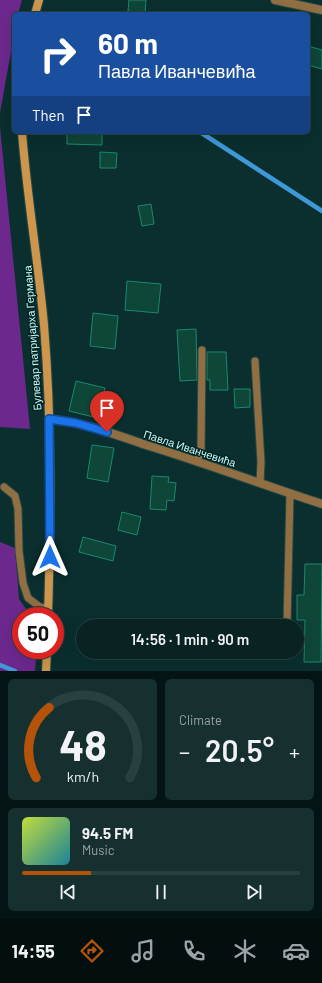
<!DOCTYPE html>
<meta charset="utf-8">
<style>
body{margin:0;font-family:Barlow,sans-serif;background:#162f2f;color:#f1f3f6;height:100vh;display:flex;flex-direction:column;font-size:15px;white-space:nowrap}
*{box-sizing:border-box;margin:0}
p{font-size:13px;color:#98a4a5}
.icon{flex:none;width:22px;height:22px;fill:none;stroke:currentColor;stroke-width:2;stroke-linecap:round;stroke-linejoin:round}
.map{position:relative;height:671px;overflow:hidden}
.drawer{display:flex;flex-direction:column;gap:8px;padding:8px;background:#041313;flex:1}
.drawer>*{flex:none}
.banner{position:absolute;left:12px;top:12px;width:298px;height:122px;border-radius:6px;box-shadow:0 4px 16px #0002,0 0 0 1px #294040;background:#1a4fa0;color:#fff;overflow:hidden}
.speed{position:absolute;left:12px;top:607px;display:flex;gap:8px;font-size:20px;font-weight:700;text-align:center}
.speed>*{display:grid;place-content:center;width:52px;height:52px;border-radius:50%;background:#082322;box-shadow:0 4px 16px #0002,0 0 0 1px #294040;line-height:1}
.speed .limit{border:6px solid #d22;background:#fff;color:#111}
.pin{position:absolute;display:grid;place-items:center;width:34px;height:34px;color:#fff;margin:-41px -17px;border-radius:50% 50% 50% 0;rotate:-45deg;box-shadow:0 0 4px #0007}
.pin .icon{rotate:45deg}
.me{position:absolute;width:44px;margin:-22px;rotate:0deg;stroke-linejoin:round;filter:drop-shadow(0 0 3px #0008)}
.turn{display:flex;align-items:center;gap:14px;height:84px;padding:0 20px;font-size:18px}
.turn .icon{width:52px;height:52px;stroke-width:2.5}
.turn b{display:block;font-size:28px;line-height:34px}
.then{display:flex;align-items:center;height:38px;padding:0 20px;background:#0003;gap:8px;font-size:15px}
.big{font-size:30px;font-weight:600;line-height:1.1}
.drawer .widget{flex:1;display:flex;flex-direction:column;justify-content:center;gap:6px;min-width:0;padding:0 14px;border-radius:6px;background:#162f2f}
.drawer .dial{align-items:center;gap:0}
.dial svg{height:104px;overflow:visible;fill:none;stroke:#294040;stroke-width:7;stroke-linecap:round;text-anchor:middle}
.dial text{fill:#f1f3f6;stroke:none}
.song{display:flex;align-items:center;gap:12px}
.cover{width:48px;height:48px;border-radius:6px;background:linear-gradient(135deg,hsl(70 70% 55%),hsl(190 70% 35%))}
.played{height:4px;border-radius:2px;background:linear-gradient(90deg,#b45309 25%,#294040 25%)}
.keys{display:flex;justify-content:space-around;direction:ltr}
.heat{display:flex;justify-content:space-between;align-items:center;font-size:22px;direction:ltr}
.drawer .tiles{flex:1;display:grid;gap:8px;grid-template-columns:1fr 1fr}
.widget:last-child{grid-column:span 2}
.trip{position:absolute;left:76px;top:619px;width:228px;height:40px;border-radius:20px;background:#082322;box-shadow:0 4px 16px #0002,0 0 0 1px #294040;font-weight:600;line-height:40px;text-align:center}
.menu{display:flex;height:64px;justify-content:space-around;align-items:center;background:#030e0e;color:#98a4a5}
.menu .icon{width:28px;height:28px}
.menu .current{color:#b45309}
.menu b{font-size:18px;color:#f1f3f6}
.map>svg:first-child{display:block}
</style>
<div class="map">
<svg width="322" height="671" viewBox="0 0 322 671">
<rect width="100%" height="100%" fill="#0a2f2e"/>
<!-- forest -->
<path fill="#6d288e" d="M 0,0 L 22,0 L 18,14 L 14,14 L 14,35 L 0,113 Z
M 0,127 L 30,429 L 0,427 Z
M 0,542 L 15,548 L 19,599 L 31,616 L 21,616 L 21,650 L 37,650 L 35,671 L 0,671 Z"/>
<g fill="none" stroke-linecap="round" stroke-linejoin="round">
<!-- stream -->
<path stroke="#3e99d9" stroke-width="4.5" d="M 200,132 L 322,211
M 0,665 L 15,671"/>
</g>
<!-- building -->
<path fill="#0e4638" stroke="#1a886f" d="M 129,0 L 146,0 L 145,13 L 128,11 Z
M 308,46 L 322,50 L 322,69 L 308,65 Z
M 67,132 L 102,132 L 102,145 L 67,144 Z
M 100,152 L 117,153 L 116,168 L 100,168 Z
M 151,204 L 154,224 L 142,226 L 138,206 Z
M 127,281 L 161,284 L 158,313 L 125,310 Z
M 93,313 L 118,316 L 115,349 L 90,346 Z
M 196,329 L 197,380 L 180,381 L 177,330 Z
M 207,352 L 226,352 L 228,390 L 210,390 L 210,380 L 207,380 Z
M 76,381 L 105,388 L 98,418 L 69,411 Z
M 234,389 L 250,389 L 250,407 L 235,408 Z
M 92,445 L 114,448 L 108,482 L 87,478 Z
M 152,476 L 169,477 L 168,482 L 176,483 L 174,501 L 167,500 L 166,510 L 150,509 Z
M 122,512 L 141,517 L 137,535 L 118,530 Z
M 83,537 L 116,546 L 113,561 L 79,552 Z
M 305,564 L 322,564 L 321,662 L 304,662 L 305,620 L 297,620 L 297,595 L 304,595 Z"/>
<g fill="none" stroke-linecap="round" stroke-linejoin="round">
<defs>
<path id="lane" d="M 255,361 L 261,462 L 260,482
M 197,461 L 201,450 L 202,350
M 4,487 L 15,496 L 18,509 L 19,551 L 23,583 L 28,598 L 40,607 L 48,608
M 287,626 L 290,494"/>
<path id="street" d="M 275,0 L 322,10
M 49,419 C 82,422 114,434 146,445 C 205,463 263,485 322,504"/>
<path id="secondary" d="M 35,14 L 39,0
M 22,132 C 27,197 38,260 44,325 C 52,422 51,519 48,616
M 46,671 L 47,650"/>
</defs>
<!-- lane casing -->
<use href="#lane" stroke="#244b4a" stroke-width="9"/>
<!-- street casing -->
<use href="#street" stroke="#244b4a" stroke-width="10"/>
<!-- secondary casing -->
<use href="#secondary" stroke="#244b4a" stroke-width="10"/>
<!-- lane -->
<use href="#lane" stroke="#916f43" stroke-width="7"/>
<!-- street -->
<use href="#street" stroke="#916f43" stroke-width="8"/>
<!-- secondary -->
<use href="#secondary" stroke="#cd964c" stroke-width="8"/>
</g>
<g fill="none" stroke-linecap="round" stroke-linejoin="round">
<defs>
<path id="route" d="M 50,557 L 49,419 L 76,423 L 107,432"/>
</defs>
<!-- route casing -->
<use href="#route" stroke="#114b97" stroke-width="10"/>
<!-- route -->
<use href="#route" stroke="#1a73e8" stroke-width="7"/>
</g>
<g text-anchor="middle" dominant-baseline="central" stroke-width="3" stroke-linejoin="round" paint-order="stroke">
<!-- street labels -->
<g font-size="11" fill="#c5f7f4" stroke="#002524">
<text transform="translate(32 338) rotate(-94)">Булевар патријарха Германа</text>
<text transform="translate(190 448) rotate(18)">Павла Иванчевића</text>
</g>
</g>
</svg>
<div class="speed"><div class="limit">50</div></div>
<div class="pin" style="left:107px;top:432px;background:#d93025"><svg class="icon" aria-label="arrive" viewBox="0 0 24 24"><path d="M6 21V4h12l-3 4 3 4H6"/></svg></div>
<svg class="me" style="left:50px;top:557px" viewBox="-20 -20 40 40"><path d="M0-17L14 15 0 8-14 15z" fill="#1a73e8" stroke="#fff" stroke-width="4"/></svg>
<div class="trip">14:56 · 1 min · 90 m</div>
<div class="banner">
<div class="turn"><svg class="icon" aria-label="right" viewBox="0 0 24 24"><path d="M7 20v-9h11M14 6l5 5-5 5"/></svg><div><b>60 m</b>Павла Иванчевића</div></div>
<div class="then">Then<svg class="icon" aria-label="arrive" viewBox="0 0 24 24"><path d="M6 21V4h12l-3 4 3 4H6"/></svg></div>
</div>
</div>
<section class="drawer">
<div class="tiles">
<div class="widget dial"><svg viewBox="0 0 100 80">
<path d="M14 69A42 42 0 1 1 86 69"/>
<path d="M14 69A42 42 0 0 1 24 15" stroke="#b45309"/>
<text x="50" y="56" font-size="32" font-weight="700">48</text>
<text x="50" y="72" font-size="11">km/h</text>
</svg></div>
<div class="widget"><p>Climate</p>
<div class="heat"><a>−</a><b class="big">20.5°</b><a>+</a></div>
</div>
<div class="widget">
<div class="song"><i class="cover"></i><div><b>94.5 FM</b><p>Music</p></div></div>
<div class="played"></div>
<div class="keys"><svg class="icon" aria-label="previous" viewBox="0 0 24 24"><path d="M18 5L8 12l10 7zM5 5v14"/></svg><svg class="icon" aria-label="pause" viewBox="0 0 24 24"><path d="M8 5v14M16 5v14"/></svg><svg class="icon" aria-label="next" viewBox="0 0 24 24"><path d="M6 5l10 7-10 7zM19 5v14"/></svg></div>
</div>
</div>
</section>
<nav class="menu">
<b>14:55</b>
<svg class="icon current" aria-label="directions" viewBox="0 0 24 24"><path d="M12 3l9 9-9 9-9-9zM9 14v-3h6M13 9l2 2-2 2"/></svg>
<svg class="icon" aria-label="music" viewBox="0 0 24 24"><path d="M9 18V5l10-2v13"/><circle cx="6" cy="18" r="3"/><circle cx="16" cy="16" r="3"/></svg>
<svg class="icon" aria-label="phone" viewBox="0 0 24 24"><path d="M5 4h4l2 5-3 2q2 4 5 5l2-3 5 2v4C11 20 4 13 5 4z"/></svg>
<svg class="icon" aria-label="climate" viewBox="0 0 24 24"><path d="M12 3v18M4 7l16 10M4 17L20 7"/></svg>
<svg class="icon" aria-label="car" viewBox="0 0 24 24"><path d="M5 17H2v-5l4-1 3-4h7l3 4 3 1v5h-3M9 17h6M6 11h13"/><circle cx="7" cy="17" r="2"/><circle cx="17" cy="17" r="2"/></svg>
</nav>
